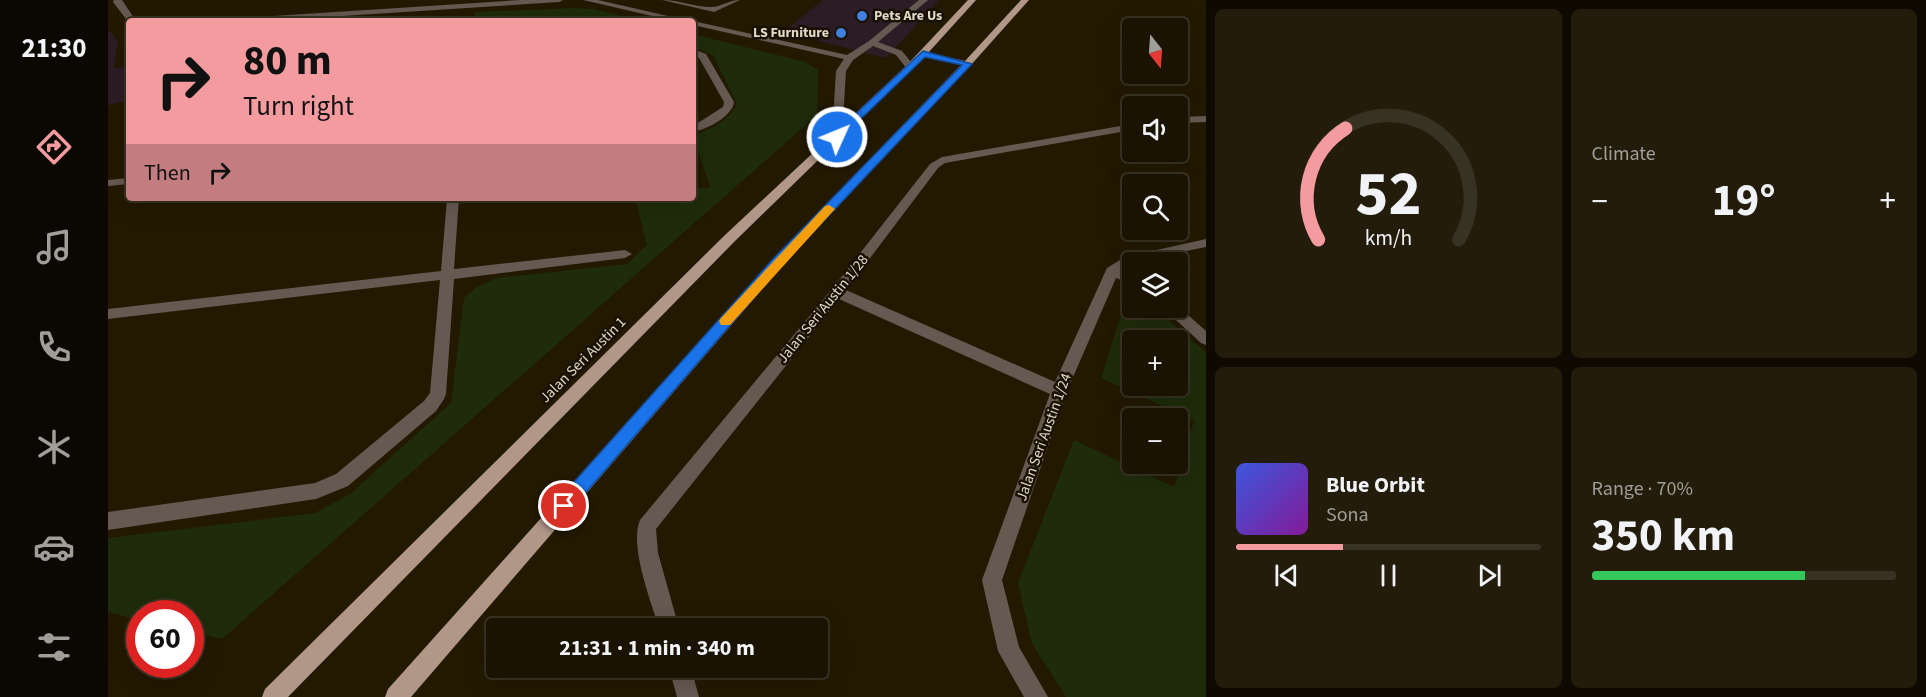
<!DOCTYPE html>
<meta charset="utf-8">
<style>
body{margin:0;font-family:"Source Sans 3",sans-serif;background:#231c0b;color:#f1f3f6;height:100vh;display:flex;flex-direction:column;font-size:22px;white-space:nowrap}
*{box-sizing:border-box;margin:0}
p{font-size:20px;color:#9f9e99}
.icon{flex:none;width:33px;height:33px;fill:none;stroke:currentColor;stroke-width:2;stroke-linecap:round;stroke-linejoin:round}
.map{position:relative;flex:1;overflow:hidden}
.sheet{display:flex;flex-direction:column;gap:9px;padding:9px;background:#0e0a01;width:720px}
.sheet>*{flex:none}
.guide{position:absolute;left:18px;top:18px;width:570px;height:183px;border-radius:6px;box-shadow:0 6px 24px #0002,0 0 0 2px #383223;background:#f49b9f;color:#111;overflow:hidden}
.needle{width:39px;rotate:163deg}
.buttons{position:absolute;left:1014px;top:18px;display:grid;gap:12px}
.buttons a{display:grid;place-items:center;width:66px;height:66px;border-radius:6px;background:#1a1301;box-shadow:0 6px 24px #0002,0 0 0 2px #383223;font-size:30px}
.speed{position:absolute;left:18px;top:600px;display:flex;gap:12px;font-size:30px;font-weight:700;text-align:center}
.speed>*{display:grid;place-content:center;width:78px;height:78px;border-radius:50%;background:#1a1301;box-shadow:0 6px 24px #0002,0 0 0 2px #383223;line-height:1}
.speed .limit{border:9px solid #d22;background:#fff;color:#111}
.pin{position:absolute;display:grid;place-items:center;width:51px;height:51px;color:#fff;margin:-26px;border:3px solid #fff;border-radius:50%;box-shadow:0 2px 6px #0007}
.me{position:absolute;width:66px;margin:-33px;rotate:46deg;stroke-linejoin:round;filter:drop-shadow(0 0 4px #0008)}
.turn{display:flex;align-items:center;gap:21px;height:126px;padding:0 18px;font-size:27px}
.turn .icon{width:78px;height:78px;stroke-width:2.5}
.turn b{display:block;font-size:42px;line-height:51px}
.then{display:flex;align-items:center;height:57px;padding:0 18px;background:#0003;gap:12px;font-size:22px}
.big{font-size:45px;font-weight:700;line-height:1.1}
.sheet .widget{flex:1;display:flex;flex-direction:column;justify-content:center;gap:9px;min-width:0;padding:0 21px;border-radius:9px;background:#231c0b}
.sheet .dial{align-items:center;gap:0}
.dial svg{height:156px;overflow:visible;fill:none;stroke:#383223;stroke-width:7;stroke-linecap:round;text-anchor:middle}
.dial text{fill:#f1f3f6;stroke:none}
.song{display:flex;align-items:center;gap:18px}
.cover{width:72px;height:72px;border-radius:9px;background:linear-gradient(135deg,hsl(230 70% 55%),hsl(290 70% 35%))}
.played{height:6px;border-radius:3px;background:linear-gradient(90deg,#f49b9f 35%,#383223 35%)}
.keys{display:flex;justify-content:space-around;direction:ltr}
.heat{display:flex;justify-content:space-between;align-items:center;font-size:33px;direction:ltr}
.charge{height:9px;border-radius:4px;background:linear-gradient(90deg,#34c759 70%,#383223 0)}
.sheet .tiles{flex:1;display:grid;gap:9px;grid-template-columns:repeat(2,1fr)}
.trip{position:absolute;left:378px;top:618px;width:342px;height:60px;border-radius:6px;background:#1a1301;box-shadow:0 6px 24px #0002,0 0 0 2px #383223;font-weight:700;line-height:60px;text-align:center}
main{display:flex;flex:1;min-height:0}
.tab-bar{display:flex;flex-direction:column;width:108px;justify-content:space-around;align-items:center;background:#0a0800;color:#9f9e99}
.tab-bar .icon{width:42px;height:42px}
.tab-bar .selected{color:#f49b9f}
.tab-bar b{font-size:27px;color:#f1f3f6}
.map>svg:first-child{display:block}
</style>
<main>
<nav class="tab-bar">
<b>21:30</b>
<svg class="icon selected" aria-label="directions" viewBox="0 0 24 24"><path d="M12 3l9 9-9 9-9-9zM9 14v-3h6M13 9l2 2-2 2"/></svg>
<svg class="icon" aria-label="music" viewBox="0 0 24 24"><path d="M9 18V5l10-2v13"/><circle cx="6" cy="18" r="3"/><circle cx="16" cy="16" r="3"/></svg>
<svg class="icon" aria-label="phone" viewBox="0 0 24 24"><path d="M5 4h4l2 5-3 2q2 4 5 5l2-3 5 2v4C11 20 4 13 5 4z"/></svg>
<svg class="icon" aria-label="climate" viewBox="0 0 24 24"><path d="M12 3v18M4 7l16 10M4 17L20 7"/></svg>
<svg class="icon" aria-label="car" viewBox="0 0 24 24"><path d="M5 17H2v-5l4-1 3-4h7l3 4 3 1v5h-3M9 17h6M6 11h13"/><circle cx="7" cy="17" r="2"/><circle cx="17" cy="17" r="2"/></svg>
<svg class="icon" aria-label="filters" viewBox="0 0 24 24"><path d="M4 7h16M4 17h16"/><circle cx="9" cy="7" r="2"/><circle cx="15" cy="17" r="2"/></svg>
</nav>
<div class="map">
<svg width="1098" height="697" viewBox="0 0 1098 697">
<rect width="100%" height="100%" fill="#231901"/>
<!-- commercial -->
<path fill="#2c1c26" d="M 715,0 L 831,0 L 778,58 L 675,32 Z
M 0,29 L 10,41 L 6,69 L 21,66 L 21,100 L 1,105 L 0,108 Z"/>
<!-- green -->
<path fill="#1e2c0b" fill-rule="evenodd" d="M 465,8 L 486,9 L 533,21 L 367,21 L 367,12 Z
M 585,34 L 697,62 L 710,70 L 709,115 L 114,639 L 83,632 L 82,614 L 32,614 L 31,620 L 0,612 L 0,538 L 207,513 L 242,494 L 343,403 L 356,298 L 369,287 L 388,278 L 519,264 L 539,245 L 527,198 L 585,198 L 585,189 L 602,187 L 585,135 C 599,132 624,118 629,104 L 605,55 L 585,47 Z
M 1019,296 L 1024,297 L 1024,308 L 1046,308 L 1098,352 L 1098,697 L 958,697 L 924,644 L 910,583 L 966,440 L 1066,487 L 1086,420 L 993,378 ZM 1024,340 L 1070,340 L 1070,386 L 1024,386 Z"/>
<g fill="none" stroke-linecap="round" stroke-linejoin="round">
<!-- minor -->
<path fill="#655951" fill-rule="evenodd" d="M 6,0 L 14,0 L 28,21 L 21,23 L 5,2 Z
M 413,0 L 455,0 L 451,2 L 156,21 L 113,21 L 117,19 Z
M 475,0 L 490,0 L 582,21 L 566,21 Z
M 554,0 C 571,0 587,7 603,7 C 613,7 621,0 632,0 L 606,12 Z
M 811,0 L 820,0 L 770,42 L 794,51 L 807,67 L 799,69 L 788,55 L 765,46 L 745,60 L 738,71 L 734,137 L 729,140 L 724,137 L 728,71 L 736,59 L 585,25 L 585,21 L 583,21 L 585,21 L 739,55 L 761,41 Z
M 585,49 L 598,54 L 626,102 C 624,117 599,129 585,132 L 585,126 L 615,107 L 616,102 L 591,58 L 585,55 Z
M 1098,116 L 1098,122 L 1070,123 L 1070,117 Z
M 1024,124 L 1024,130 L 837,163 L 830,168 L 738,290 L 947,382 L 999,268 L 1017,257 L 1098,239 L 1098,247 L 1024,262 L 1015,270 L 1024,274 L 1024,284 L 1008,278 L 959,391 L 894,580 L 911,647 L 940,697 L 916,697 L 890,651 L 874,580 L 942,394 L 731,299 L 548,529 L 550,553 L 571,628 L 551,628 C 543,601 521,546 532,520 L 724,289 L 822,164 L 834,157 Z
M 21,178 L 21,184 L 0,186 L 0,180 Z
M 339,198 L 351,198 L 346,269 L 517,250 L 524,254 L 517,258 L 346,279 L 338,394 L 336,399 L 328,411 L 240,486 L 208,499 L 0,530 L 0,512 L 207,483 L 228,474 L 316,401 L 322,393 L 332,280 L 0,319 L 0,309 L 333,271 Z
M 1070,306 L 1098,331 L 1098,345 L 1093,343 L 1055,308 Z
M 561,668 L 583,668 L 591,697 L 569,697 Z"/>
<!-- primary -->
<path fill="#b09788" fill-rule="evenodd" d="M 860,0 L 868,0 L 820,53 L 857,61 L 913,0 L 921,0 L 862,66 L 675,265 L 303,697 L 277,697 L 280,689 L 665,259 L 853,65 L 816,57 L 627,241 L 180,697 L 154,697 L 157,689 L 617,235 L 799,65 Z"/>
</g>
<!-- route -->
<path fill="#1a73e8" stroke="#114b97" stroke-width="1.5" d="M 815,51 L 864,64 L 674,265 L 462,511 L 456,513 L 450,511 L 448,506 L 450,500 L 665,259 L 854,65 L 817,57 L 732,139 L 725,139 L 725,135 Z"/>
<!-- slow -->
<path fill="#f59e0b" d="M 721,205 L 727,209 L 725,211 L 622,325 L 613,325 L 611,321 L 613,318 L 717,206 Z"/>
<!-- markers -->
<g fill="#3f7fe0" stroke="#1a1000" stroke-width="2">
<circle cx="754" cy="16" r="6"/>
<circle cx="733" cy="33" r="6"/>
</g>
<g text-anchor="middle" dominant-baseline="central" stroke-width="5" stroke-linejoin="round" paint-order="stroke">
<!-- far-poi labels -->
<g font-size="14" font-weight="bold" fill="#e0daca" stroke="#1a1000" text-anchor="start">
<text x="766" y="16">Pets Are Us</text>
<text x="721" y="33" text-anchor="end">LS Furniture</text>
</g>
<!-- street labels -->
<g font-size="15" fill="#e0daca" stroke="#1a1000">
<text transform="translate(715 309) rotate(-51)">Jalan Seri Austin 1/28</text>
<text transform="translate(475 360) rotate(-45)">Jalan Seri Austin 1</text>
<text transform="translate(936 437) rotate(-70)">Jalan Seri Austin 1/24</text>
</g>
</g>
</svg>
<div class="buttons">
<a><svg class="needle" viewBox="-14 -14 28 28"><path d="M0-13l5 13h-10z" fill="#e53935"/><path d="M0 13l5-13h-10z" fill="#9f9e99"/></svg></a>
<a><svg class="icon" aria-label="sound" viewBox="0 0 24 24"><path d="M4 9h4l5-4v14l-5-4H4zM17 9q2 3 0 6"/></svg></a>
<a><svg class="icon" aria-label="search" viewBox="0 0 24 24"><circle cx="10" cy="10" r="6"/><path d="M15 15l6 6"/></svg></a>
<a><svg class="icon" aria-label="layers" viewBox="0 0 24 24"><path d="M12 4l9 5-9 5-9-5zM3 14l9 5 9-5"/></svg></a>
<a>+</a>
<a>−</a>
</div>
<div class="speed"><div class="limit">60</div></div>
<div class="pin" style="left:456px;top:506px;background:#d93025"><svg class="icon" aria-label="arrive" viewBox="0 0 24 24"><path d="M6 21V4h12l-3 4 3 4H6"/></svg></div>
<svg class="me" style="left:729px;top:137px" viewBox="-20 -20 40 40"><circle r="17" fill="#1a73e8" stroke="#fff" stroke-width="3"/><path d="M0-11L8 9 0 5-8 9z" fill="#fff"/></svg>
<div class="trip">21:31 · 1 min · 340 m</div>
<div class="guide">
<div class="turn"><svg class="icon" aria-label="right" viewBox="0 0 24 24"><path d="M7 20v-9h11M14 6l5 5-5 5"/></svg><div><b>80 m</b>Turn right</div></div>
<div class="then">Then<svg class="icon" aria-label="right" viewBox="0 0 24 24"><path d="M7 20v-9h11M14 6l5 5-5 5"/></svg></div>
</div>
</div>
<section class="sheet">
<div class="tiles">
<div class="widget dial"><svg viewBox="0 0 100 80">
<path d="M14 69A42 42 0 1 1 86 69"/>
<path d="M14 69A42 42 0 0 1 28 12" stroke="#f49b9f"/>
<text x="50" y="56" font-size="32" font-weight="700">52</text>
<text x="50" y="72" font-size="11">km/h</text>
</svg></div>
<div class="widget"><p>Climate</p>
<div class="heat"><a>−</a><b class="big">19°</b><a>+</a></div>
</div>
<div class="widget">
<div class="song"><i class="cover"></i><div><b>Blue Orbit</b><p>Sona</p></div></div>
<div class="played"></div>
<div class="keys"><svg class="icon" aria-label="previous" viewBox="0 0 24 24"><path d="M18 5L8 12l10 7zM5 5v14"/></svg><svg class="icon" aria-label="pause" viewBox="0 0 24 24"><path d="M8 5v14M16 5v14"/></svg><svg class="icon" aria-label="next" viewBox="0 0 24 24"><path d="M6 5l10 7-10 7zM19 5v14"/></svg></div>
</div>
<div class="widget"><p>Range · 70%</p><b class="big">350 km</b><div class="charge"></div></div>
</div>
</section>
</main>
